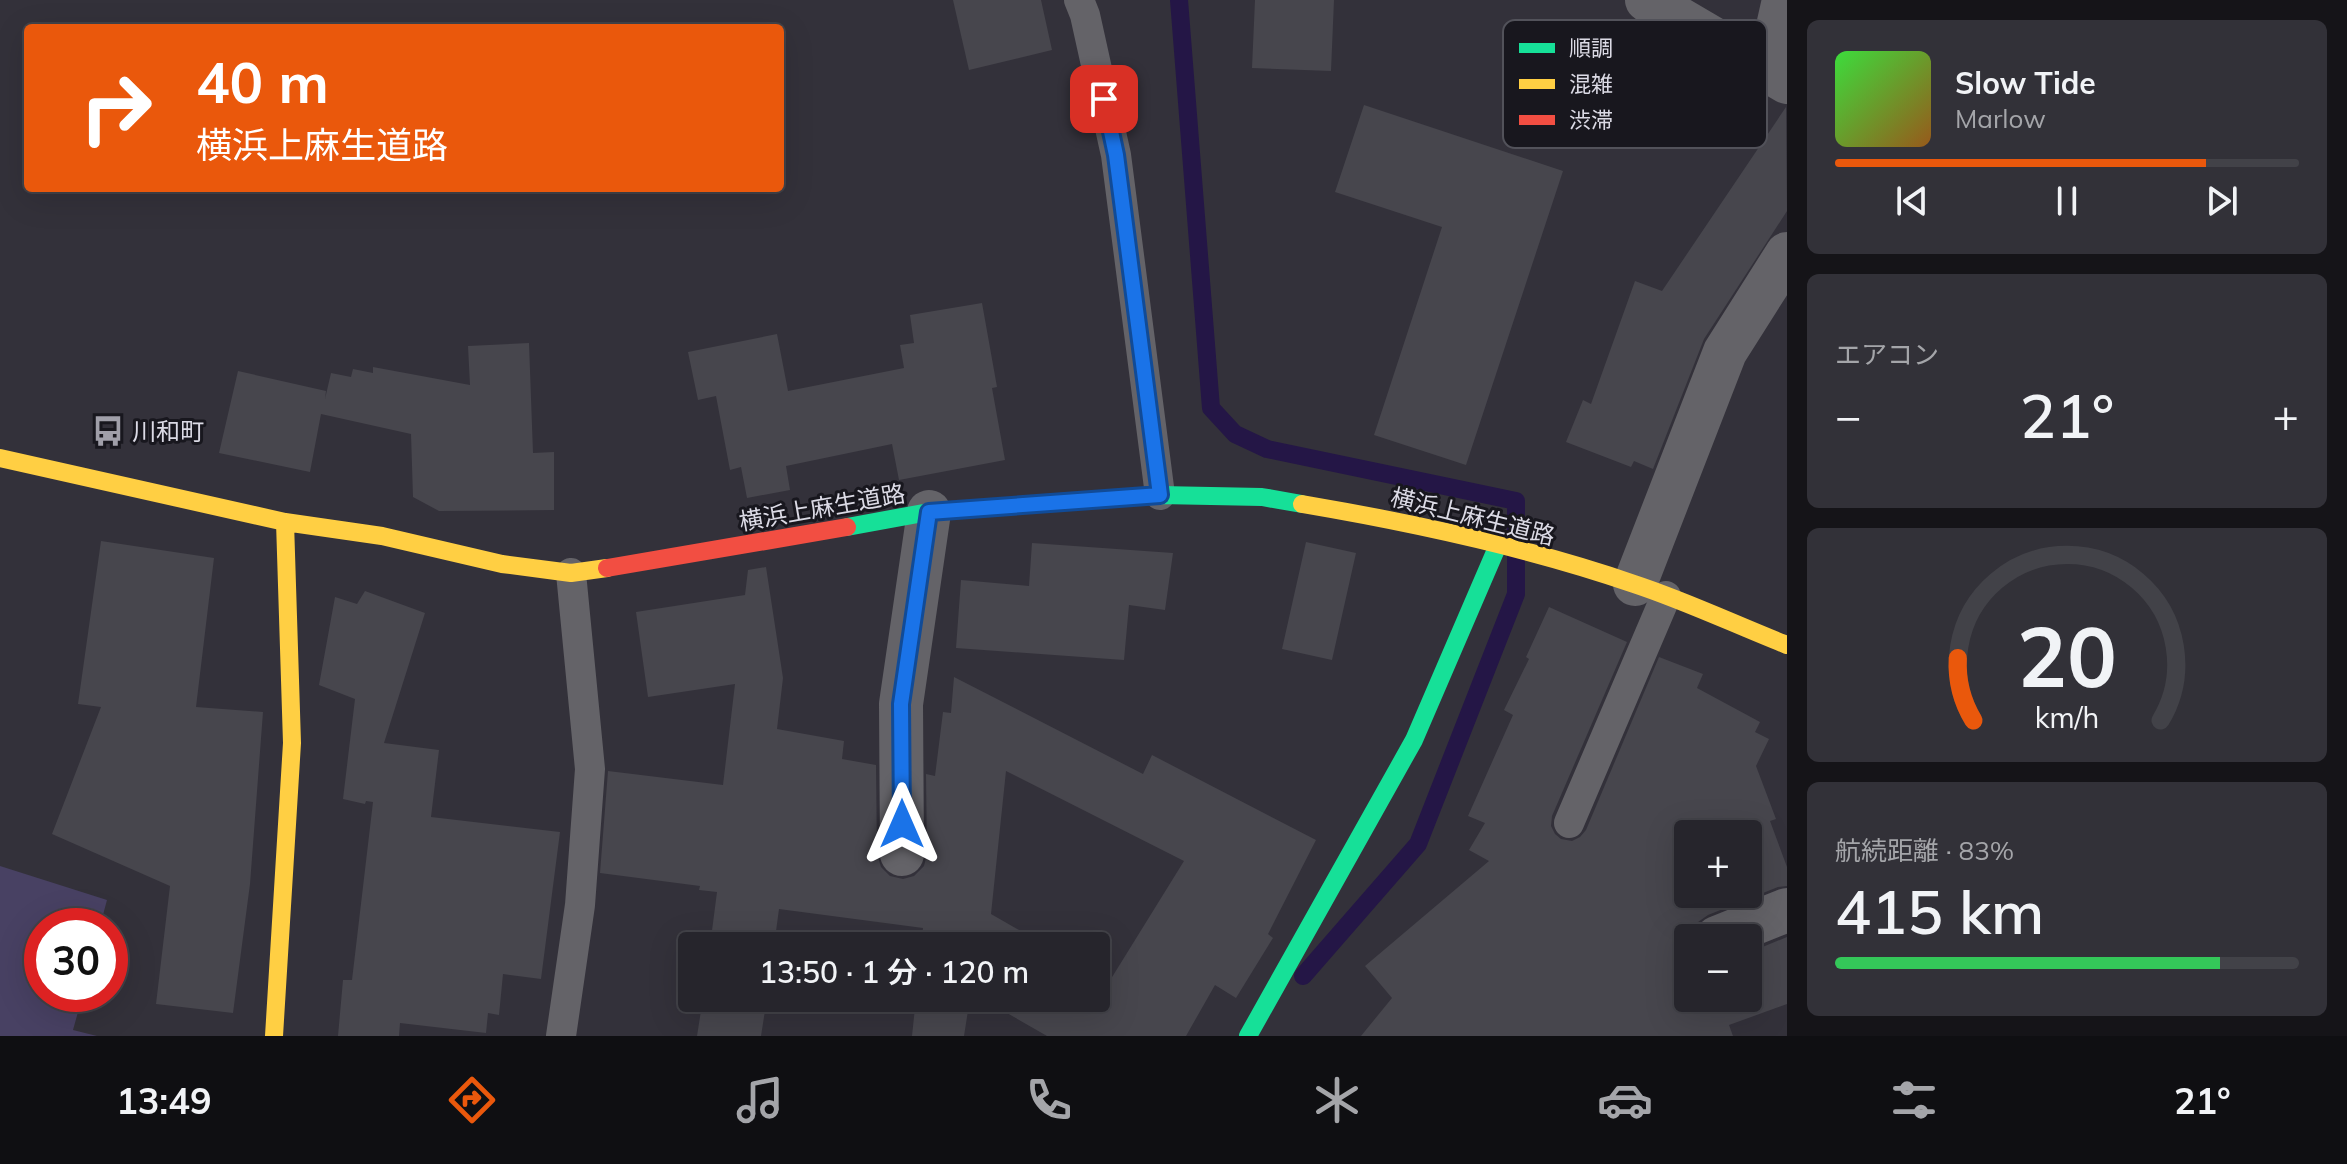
<!DOCTYPE html>
<html lang="ja">
<meta charset="utf-8">
<style>
body{margin:0;font-family:Mulish,"Noto Sans JP",sans-serif;background:#323138;color:#f1f3f6;height:100vh;display:flex;flex-direction:column;font-size:30px;white-space:nowrap}
*{box-sizing:border-box;margin:0}
p{font-size:26px;color:#a4a5a9}
.icon{flex:none;width:44px;height:44px;fill:none;stroke:currentColor;stroke-width:2;stroke-linecap:round;stroke-linejoin:round}
.map{position:relative;flex:1;overflow:hidden}
.details{display:flex;flex-direction:column;gap:20px;padding:20px;background:#151418;width:560px}
.details>*{flex:none}
.top-card{position:absolute;left:24px;top:24px;width:760px;height:168px;border-radius:8px;box-shadow:0 8px 32px #0002,0 0 0 2px #424248;background:#ea580c;color:#fff;overflow:hidden}
.buttons{position:absolute;left:1674px;top:820px;display:grid;gap:16px}
.buttons a{display:grid;place-items:center;width:88px;height:88px;border-radius:8px;background:#26252c;box-shadow:0 8px 32px #0002,0 0 0 2px #424248;font-size:40px}
.speed{position:absolute;left:24px;top:908px;display:flex;gap:16px;font-size:40px;font-weight:700;text-align:center}
.speed>*{display:grid;place-content:center;width:104px;height:104px;border-radius:50%;background:#26252c;box-shadow:0 8px 32px #0002,0 0 0 2px #424248;line-height:1}
.speed .limit{border:12px solid #d22;background:#fff;color:#111}
.pin{position:absolute;display:grid;place-items:center;width:68px;height:68px;color:#fff;margin:-34px;border-radius:16px;box-shadow:0 4px 12px #0006}
.me{position:absolute;width:88px;margin:-44px;rotate:0deg;stroke-linejoin:round;filter:drop-shadow(0 0 6px #0008)}
.turn{display:flex;align-items:center;gap:28px;height:168px;padding:0 40px;font-size:36px}
.turn .icon{width:104px;height:104px;stroke-width:2.5}
.turn b{display:block;font-size:56px;line-height:68px}
.big{font-size:60px;font-weight:600;line-height:1.1}
.details .tile{flex:1;display:flex;flex-direction:column;justify-content:center;gap:12px;min-width:0;padding:0 28px;border-radius:12px;background:#323138}
.details .dial{align-items:center;gap:0}
.dial svg{height:208px;overflow:visible;fill:none;stroke:#424248;stroke-width:7;stroke-linecap:round;text-anchor:middle}
.dial text{fill:#f1f3f6;stroke:none}
.song{display:flex;align-items:center;gap:24px}
.cover{width:96px;height:96px;border-radius:12px;background:linear-gradient(135deg,hsl(120 70% 55%),hsl(30 70% 35%))}
.played{height:8px;border-radius:4px;background:linear-gradient(90deg,#ea580c 80%,#424248 80%)}
.keys{display:flex;justify-content:space-around;direction:ltr}
.heat{display:flex;justify-content:space-between;align-items:center;font-size:44px;direction:ltr}
.charge{height:12px;border-radius:6px;background:linear-gradient(90deg,#34c759 83%,#424248 0)}
.trip{position:absolute;left:678px;top:932px;width:432px;height:80px;border-radius:8px;background:#26252c;box-shadow:0 8px 32px #0002,0 0 0 2px #424248;font-weight:600;line-height:80px;text-align:center}
.dock{display:flex;height:128px;justify-content:space-around;align-items:center;background:#0f0f12;color:#a4a5a9}
.dock .icon{width:56px;height:56px}
.dock .on{color:#ea580c}
.dock b{font-size:36px;color:#f1f3f6}
main{display:flex;flex:1;min-height:0}
.map>svg:first-child{display:block}
</style>
<main>
<div class="map">
<svg width="1787" height="1036" viewBox="0 0 1787 1036">
<rect width="100%" height="100%" fill="#33313a"/>
<!-- green -->
<path fill="#484163" d="M 0,866 L 107,900 L 100,926 L 42,926 L 42,994 L 83,994 L 73,1030 L 97,1036 L 0,1036 Z"/>
<g fill="none" stroke-linecap="round" stroke-linejoin="round">
<!-- stream -->
<path stroke="#241646" stroke-width="18" d="M 1179,0 L 1211,408 L 1235,434 L 1267,449 L 1516,501 L 1516,594 L 1418,844 L 1303,976"/>
</g>
<!-- building -->
<path fill="#47464d" fill-rule="evenodd" d="M 953,0 L 1041,0 L 1052,50 L 969,70 Z
M 1255,0 L 1334,0 L 1331,71 L 1252,68 Z
M 1364,105 L 1563,171 L 1466,465 L 1374,435 L 1442,227 L 1335,192 Z
M 1786,107 L 1787,211 L 1704,339 L 1653,469 L 1634,461 L 1631,467 L 1566,442 L 1583,400 L 1591,404 L 1635,281 L 1662,291 Z
M 982,303 L 997,387 L 992,388 L 1005,460 L 899,480 L 892,444 L 786,466 L 790,490 L 747,498 L 741,467 L 730,470 L 716,396 L 698,400 L 688,352 L 777,334 L 788,391 L 904,368 L 900,345 L 914,343 L 910,315 Z
M 529,343 L 533,453 L 554,452 L 554,510 L 439,511 L 413,497 L 411,434 L 321,414 L 310,472 L 219,453 L 238,371 L 326,391 L 325,399 L 331,373 L 351,377 L 353,369 L 373,373 L 373,367 L 470,385 L 468,346 Z
M 101,541 L 214,558 L 196,707 L 263,712 L 250,884 L 233,1013 L 156,1004 L 170,886 L 52,834 L 101,707 L 78,704 Z
M 1306,542 L 1356,553 L 1332,660 L 1282,649 Z
M 1032,543 L 1173,553 L 1165,610 L 1129,605 L 1124,660 L 956,648 L 961,580 L 1029,586 Z
M 766,567 L 783,678 L 777,729 L 844,741 L 842,759 L 876,765 L 877,854 L 881,867 L 890,876 L 903,879 L 914,876 L 924,866 L 927,854 L 926,774 L 935,776 L 943,712 L 951,713 L 954,677 L 1143,774 L 1152,755 L 1316,840 L 1268,934 L 1273,938 L 1236,998 L 1215,985 L 1186,1036 L 1047,1036 L 981,998 L 1096,998 L 1096,974 L 1109,982 L 1184,861 L 1006,771 L 991,914 L 1047,946 L 921,946 L 923,928 L 779,909 L 774,946 L 710,946 L 717,892 L 699,890 L 700,886 L 600,873 L 608,771 L 723,785 L 735,684 L 648,697 L 636,612 L 745,595 L 748,570 Z
M 365,591 L 425,613 L 384,743 L 439,750 L 431,817 L 560,832 L 541,979 L 503,974 L 499,1015 L 488,1013 L 486,1033 L 400,1023 L 399,1036 L 338,1036 L 343,980 L 352,980 L 373,802 L 366,801 L 365,804 L 343,799 L 355,699 L 319,685 L 335,597 L 357,604 Z
M 1549,607 L 1627,642 L 1552,816 L 1551,826 L 1555,834 L 1561,839 L 1572,841 L 1580,837 L 1586,830 L 1659,657 L 1703,674 L 1697,688 L 1760,722 L 1755,732 L 1769,739 L 1756,766 L 1776,819 L 1770,821 L 1787,867 L 1787,886 L 1778,887 L 1708,915 L 1698,922 L 1693,938 L 1688,938 L 1688,998 L 1748,998 L 1748,953 L 1787,937 L 1787,1004 L 1729,1025 L 1733,1036 L 1361,1036 L 1392,998 L 1365,966 L 1489,861 L 1469,850 L 1485,823 L 1468,816 L 1513,715 L 1504,710 L 1529,659 L 1526,657 ZM 1688,834 L 1748,834 L 1748,894 L 1688,894 Z
M 703,998 L 767,998 L 761,1036 L 697,1036 Z
M 916,998 L 970,998 L 964,1036 L 912,1036 Z"/>
<g fill="none" stroke-linecap="round" stroke-linejoin="round">
<!-- lane -->
<path stroke="#646368" stroke-width="30" d="M 1079,0 L 1085,15 L 1116,155 L 1160,495
M 1569,823 L 1666,596
M 561,1036 L 580,905 L 590,769 L 571,573"/>
<!-- street -->
<path stroke="#646368" stroke-width="44" d="M 1647,0 L 1787,82
M 1768,71 L 1784,0
M 1635,584 L 1725,352 L 1787,254
M 902,854 L 901,704 L 929,512
M 1717,938 L 1787,910"/>
<!-- fast -->
<path stroke="#16e098" stroke-width="18" d="M 847,527 L 929,512 L 1160,495 L 1262,497 L 1302,504
M 1248,1036 L 1414,740 L 1498,545"/>
<!-- slow -->
<path stroke="#ffcf43" stroke-width="18" d="M 0,458 L 285,522 L 382,536 L 502,564 L 571,573 L 607,568
M 1302,504 C 1414,523 1527,547 1634,584 C 1686,601 1736,625 1787,645
M 274,1036 L 292,743 L 285,522"/>
<!-- jam -->
<path stroke="#f24e42" stroke-width="18" d="M 607,568 L 847,527"/>
</g>
<g fill="none" stroke-linecap="round" stroke-linejoin="round">
<defs>
<path id="route" d="M 902,824 L 901,704 L 929,512 L 1160,495 L 1116,155 L 1104,99"/>
</defs>
<!-- route casing -->
<use href="#route" stroke="#114b97" stroke-width="20"/>
<!-- route -->
<use href="#route" stroke="#1a73e8" stroke-width="14"/>
</g>
<!-- icons -->
<defs>
<symbol id="bus-bare" viewBox="-9 -9 18 18"><path d="M-5-6H5V4H4V6H2V4H-2V6H-4V4H-5ZM-3.5-4V0h7V-4ZM-3.5 1.2v1.5H-2V1.2ZM2 1.2v1.5H3.5V1.2Z" fill="#a09fa9" stroke="#18171e" stroke-width="2.5" paint-order="stroke"/></symbol>
</defs>
<g fill-rule="evenodd">
<use href="#bus-bare" x="86" y="409" width="44" height="44"/>
</g>
<g text-anchor="middle" dominant-baseline="central" stroke-width="6" stroke-linejoin="round" paint-order="stroke">
<!-- poi labels -->
<g font-size="24" fill="#dbdae5" stroke="#18171e" text-anchor="start">
<text x="132" y="431">川和町</text>
</g>
<!-- street labels -->
<g font-size="24" fill="#dbdae5" stroke="#18171e">
<text transform="translate(822 507) rotate(-10)">横浜上麻生道路</text>
<text transform="translate(1473 516) rotate(14)">横浜上麻生道路</text>
</g>
</g>
<!-- legend -->
<rect x="1503" y="20" width="264" height="128" rx="12" fill="#18171e" stroke="#52525a" stroke-width="2"/>
<rect x="1519" y="43" width="36" height="10" fill="#16e098"/>
<rect x="1519" y="79" width="36" height="10" fill="#ffcf43"/>
<rect x="1519" y="115" width="36" height="10" fill="#f24e42"/>
<g font-size="22" fill="#dbdae5">
<text x="1569" y="56">順調</text>
<text x="1569" y="92">混雑</text>
<text x="1569" y="128">渋滞</text>
</g>
</svg>
<div class="buttons">
<a>+</a>
<a>−</a>
</div>
<div class="speed"><div class="limit">30</div></div>
<div class="pin" style="left:1104px;top:99px;background:#d93025"><svg class="icon" aria-label="arrive" viewBox="0 0 24 24"><path d="M6 21V4h12l-3 4 3 4H6"/></svg></div>
<svg class="me" style="left:902px;top:824px" viewBox="-20 -20 40 40"><path d="M0-17L14 15 0 8-14 15z" fill="#1a73e8" stroke="#fff" stroke-width="4"/></svg>
<div class="trip">13:50 · 1 分 · 120 m</div>
<div class="top-card">
<div class="turn"><svg class="icon" aria-label="right" viewBox="0 0 24 24"><path d="M7 20v-9h11M14 6l5 5-5 5"/></svg><div><b>40 m</b>横浜上麻生道路</div></div>
</div>
</div>
<section class="details">
<div class="tile">
<div class="song"><i class="cover"></i><div><b>Slow Tide</b><p>Marlow</p></div></div>
<div class="played"></div>
<div class="keys"><svg class="icon" aria-label="previous" viewBox="0 0 24 24"><path d="M18 5L8 12l10 7zM5 5v14"/></svg><svg class="icon" aria-label="pause" viewBox="0 0 24 24"><path d="M8 5v14M16 5v14"/></svg><svg class="icon" aria-label="next" viewBox="0 0 24 24"><path d="M6 5l10 7-10 7zM19 5v14"/></svg></div>
</div>
<div class="tile"><p>エアコン</p>
<div class="heat"><a>−</a><b class="big">21°</b><a>+</a></div>
</div>
<div class="tile dial"><svg viewBox="0 0 100 80">
<path d="M14 69A42 42 0 1 1 86 69"/>
<path d="M14 69A42 42 0 0 1 8 45" stroke="#ea580c"/>
<text x="50" y="56" font-size="32" font-weight="700">20</text>
<text x="50" y="72" font-size="11">km/h</text>
</svg></div>
<div class="tile"><p>航続距離 · 83%</p><b class="big">415 km</b><div class="charge"></div></div>
</section>
</main>
<nav class="dock">
<b>13:49</b>
<svg class="icon on" aria-label="directions" viewBox="0 0 24 24"><path d="M12 3l9 9-9 9-9-9zM9 14v-3h6M13 9l2 2-2 2"/></svg>
<svg class="icon" aria-label="music" viewBox="0 0 24 24"><path d="M9 18V5l10-2v13"/><circle cx="6" cy="18" r="3"/><circle cx="16" cy="16" r="3"/></svg>
<svg class="icon" aria-label="phone" viewBox="0 0 24 24"><path d="M5 4h4l2 5-3 2q2 4 5 5l2-3 5 2v4C11 20 4 13 5 4z"/></svg>
<svg class="icon" aria-label="climate" viewBox="0 0 24 24"><path d="M12 3v18M4 7l16 10M4 17L20 7"/></svg>
<svg class="icon" aria-label="car" viewBox="0 0 24 24"><path d="M5 17H2v-5l4-1 3-4h7l3 4 3 1v5h-3M9 17h6M6 11h13"/><circle cx="7" cy="17" r="2"/><circle cx="17" cy="17" r="2"/></svg>
<svg class="icon" aria-label="filters" viewBox="0 0 24 24"><path d="M4 7h16M4 17h16"/><circle cx="9" cy="7" r="2"/><circle cx="15" cy="17" r="2"/></svg>
<b>21°</b>
</nav>
